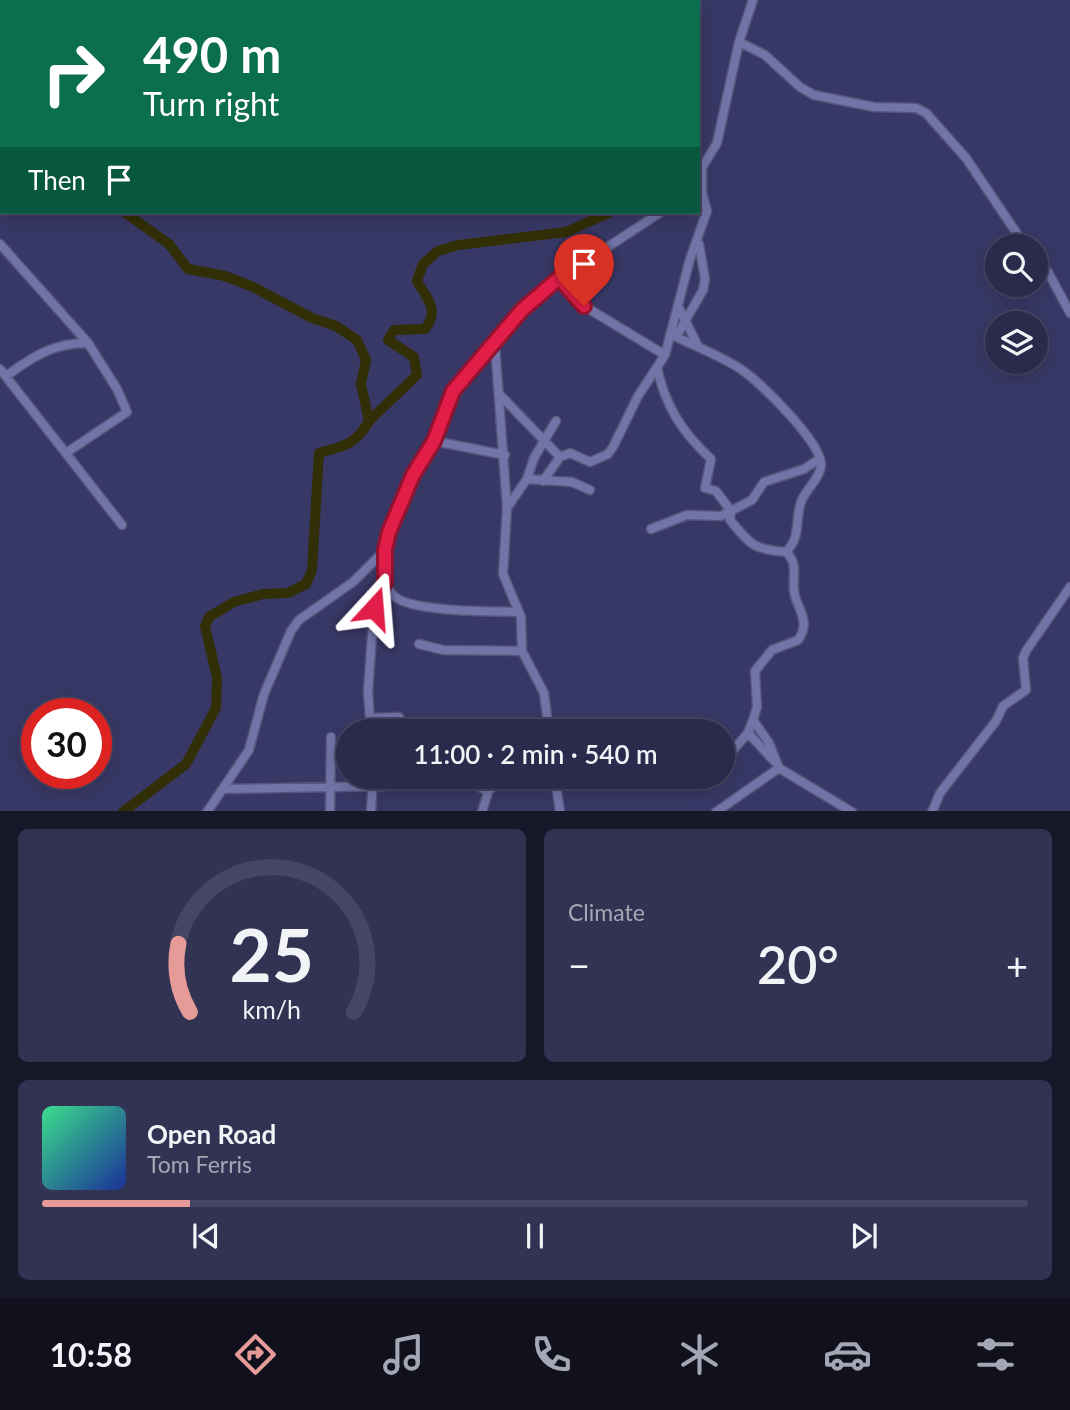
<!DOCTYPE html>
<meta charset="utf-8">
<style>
body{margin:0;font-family:Lato,sans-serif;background:#323253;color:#f1f3f6;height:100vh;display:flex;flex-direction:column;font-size:26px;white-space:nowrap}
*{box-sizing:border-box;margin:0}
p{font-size:23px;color:#a5a7b5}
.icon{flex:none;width:38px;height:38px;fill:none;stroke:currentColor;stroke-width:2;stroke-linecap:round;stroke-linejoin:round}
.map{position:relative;height:811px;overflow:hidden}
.details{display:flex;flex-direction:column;gap:18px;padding:18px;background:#17172a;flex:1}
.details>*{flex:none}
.top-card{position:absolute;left:0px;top:0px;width:700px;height:214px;box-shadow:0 4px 18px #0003,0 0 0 2px #464664;background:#0b6e4f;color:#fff;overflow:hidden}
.controls{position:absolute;left:985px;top:234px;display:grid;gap:14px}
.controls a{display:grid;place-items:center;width:63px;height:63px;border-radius:50%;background:#2a2a4c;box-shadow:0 4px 18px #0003,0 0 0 2px #464664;font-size:35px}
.speed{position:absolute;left:21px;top:698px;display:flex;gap:14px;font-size:35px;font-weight:700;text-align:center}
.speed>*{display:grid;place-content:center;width:91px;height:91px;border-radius:50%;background:#2a2a4c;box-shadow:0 4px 18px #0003,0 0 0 2px #464664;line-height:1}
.speed .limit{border:10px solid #d22;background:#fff;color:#111}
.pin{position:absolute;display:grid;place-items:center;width:60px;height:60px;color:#fff;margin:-72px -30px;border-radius:50% 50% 50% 0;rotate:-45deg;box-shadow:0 0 7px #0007}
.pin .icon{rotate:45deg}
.me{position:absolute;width:77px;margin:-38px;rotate:19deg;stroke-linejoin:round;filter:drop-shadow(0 0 5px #0008)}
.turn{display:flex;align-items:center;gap:24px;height:147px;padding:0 28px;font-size:32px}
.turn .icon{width:91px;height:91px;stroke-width:2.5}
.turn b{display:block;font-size:49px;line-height:60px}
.then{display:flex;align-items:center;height:66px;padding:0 28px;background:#0003;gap:14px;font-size:26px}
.big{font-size:52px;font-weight:600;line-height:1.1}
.details .tile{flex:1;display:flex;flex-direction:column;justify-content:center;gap:10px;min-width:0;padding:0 24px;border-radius:10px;background:#323253}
.details .dial{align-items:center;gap:0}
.dial svg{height:182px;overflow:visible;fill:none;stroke:#464664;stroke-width:7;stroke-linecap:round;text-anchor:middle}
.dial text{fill:#f1f3f6;stroke:none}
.song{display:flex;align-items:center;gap:21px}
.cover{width:84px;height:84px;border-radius:10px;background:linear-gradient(135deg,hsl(150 70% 55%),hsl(230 70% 35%))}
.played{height:7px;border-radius:4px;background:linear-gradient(90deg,#e69b98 15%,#464664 15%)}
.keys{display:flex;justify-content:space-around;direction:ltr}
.heat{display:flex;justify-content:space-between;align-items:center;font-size:38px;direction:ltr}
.details .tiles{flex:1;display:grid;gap:18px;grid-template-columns:1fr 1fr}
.tile:last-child{grid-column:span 2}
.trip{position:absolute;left:336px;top:719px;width:399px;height:70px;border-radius:35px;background:#2a2a4c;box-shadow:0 4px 18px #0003,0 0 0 2px #464664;font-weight:600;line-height:70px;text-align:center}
.tab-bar{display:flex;height:112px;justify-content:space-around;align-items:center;background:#11111e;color:#a5a7b5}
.tab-bar .icon{width:49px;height:49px}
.tab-bar .on{color:#e69b98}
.tab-bar b{font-size:32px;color:#f1f3f6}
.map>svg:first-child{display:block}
</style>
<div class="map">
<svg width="1070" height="812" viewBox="0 0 1070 812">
<rect width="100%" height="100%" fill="#383866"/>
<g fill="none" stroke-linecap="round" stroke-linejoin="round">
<!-- river -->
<path stroke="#322e05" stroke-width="10" d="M 652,0 L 652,2
M 0,158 L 2,158
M 369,421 L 417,375 L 414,357 L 388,340 L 394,330 L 425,329 C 440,310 427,299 417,281 L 423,264 L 438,251 L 458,245 L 566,232 L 611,212
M 123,812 L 186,764 L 216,708 L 217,678 L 205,626 L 209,617 L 234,602 L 263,594 L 288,593 L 306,584 L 312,570 L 319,453 C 344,446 356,445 369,421 L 361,384 L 366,360 L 357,340 L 336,326 L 312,318 L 253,287 L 225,276 L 188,269 L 169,244 L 124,212"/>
<defs>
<path id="minor" d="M 739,42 L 765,55 L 800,87 L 814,95 L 874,107 L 916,108 L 926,113 L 966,158 L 1026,247
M 700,171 L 717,143 L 739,42 L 753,0
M 0,244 L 88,343 L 117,389 L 127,412 L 66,453
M 1036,259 L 1048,272 L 1070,313
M 559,279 L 584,306 L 665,355
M 679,308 L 698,346
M 670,334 C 694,346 720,355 742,370 C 761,383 820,441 821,464 C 821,478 805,490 801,502 C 795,520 801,538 786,552 C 799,564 792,576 794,591 C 796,608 812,621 798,640 L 772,650 L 755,671 L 757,707 L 753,720 L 769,743 L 779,768 L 852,812
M 676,337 L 703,290 L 705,279 L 699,244
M 657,367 C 665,406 682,432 711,459 L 705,488 L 716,491 L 731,511 L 730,520 C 751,545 752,549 786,552
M 0,369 L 122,525
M 6,376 C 34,356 53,343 88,343
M 500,395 L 560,457
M 434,441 L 505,455
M 527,479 L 534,458 L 556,421
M 543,481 L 560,457 L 570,453 L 590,462 L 608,454 L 613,447 L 638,396 L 665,355 L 690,259 L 707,211 L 702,193 L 702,170
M 507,508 L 527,479 L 572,482 L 590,490
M 651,529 L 687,515 L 721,516 L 752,500 L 764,482 L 804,469 L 819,459
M 385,582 C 389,590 391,595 398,599 C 422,612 490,611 519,612
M 419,644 L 443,650 L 522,651
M 370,718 L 399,717 L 408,732
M 753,720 L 748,733 L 775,762
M 371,732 L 368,692 L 374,608 L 385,582 L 385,550 L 389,532 L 413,475 L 434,441 L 452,391 L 466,373 L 495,345
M 549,732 L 544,693 L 522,651 L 521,617 L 503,574 L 507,508 L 495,345 L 522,310 L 559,279 L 661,212
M 728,768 L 727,757 L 748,733
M 437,777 L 477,785 L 488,792
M 555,777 L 560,812
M 223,789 L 385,786 L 436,777
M 207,812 L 249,750 L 264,694 L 291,631 L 299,620 L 353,582 L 385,550
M 330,812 L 331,737
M 371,812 L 373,777
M 482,812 L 488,792 L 501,777
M 716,812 L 779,768
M 932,812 L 940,793 L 996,721 L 1003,706 L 1026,690 L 1023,658 L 1026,651 L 1070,587"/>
</defs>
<!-- minor casing -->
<use href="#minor" stroke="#55547b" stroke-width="11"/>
<!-- minor -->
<use href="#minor" stroke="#7274a7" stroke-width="8"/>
</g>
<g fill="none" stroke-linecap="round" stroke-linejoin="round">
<defs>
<path id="route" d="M 374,608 L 385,582 L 385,550 L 389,532 L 413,475 L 434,441 L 453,391 L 522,310 L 559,278 L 584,306"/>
</defs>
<!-- route casing -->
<use href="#route" stroke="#92132f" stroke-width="18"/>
<!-- route -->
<use href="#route" stroke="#e11d48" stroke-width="12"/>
</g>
</svg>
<div class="controls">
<a><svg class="icon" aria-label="search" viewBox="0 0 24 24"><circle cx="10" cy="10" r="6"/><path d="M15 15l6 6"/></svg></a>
<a><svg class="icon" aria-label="layers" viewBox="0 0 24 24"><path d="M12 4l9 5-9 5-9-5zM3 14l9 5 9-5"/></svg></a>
</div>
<div class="speed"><div class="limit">30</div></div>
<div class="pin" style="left:584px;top:306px;background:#d93025"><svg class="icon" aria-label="arrive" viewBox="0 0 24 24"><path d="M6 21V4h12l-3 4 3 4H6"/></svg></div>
<svg class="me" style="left:374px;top:608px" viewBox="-20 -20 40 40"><path d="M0-17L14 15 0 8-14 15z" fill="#e11d48" stroke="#fff" stroke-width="4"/></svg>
<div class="trip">11:00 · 2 min · 540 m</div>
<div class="top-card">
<div class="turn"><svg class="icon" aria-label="right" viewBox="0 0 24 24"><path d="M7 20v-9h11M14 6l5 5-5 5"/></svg><div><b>490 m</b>Turn right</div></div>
<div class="then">Then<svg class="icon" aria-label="arrive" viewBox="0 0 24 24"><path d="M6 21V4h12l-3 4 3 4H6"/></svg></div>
</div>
</div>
<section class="details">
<div class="tiles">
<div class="tile dial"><svg viewBox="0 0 100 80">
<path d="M14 69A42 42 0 1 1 86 69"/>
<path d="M14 69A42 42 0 0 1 9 39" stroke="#e69b98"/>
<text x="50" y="56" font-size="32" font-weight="700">25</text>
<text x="50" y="72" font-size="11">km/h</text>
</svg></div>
<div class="tile"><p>Climate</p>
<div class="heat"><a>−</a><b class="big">20°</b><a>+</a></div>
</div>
<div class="tile">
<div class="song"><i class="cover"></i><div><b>Open Road</b><p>Tom Ferris</p></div></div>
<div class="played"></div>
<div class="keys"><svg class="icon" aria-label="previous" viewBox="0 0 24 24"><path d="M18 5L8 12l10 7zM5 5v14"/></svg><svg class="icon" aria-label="pause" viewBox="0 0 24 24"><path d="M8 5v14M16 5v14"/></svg><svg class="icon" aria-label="next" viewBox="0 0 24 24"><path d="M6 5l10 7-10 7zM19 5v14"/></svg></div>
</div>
</div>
</section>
<nav class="tab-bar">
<b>10:58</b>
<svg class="icon on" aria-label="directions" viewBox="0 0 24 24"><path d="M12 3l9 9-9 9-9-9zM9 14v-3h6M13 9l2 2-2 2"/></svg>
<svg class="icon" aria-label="music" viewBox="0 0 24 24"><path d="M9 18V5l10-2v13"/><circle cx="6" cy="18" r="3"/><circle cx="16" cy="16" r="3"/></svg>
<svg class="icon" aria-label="phone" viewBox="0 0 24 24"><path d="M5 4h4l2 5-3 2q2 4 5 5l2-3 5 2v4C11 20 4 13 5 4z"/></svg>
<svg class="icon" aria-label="climate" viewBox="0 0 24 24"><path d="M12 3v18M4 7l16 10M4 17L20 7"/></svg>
<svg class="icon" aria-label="car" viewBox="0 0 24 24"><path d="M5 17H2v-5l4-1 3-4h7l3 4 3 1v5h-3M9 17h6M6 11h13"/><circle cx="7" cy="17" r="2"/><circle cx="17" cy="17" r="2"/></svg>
<svg class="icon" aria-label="filters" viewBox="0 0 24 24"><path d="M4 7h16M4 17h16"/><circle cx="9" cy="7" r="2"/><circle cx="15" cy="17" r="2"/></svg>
</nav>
